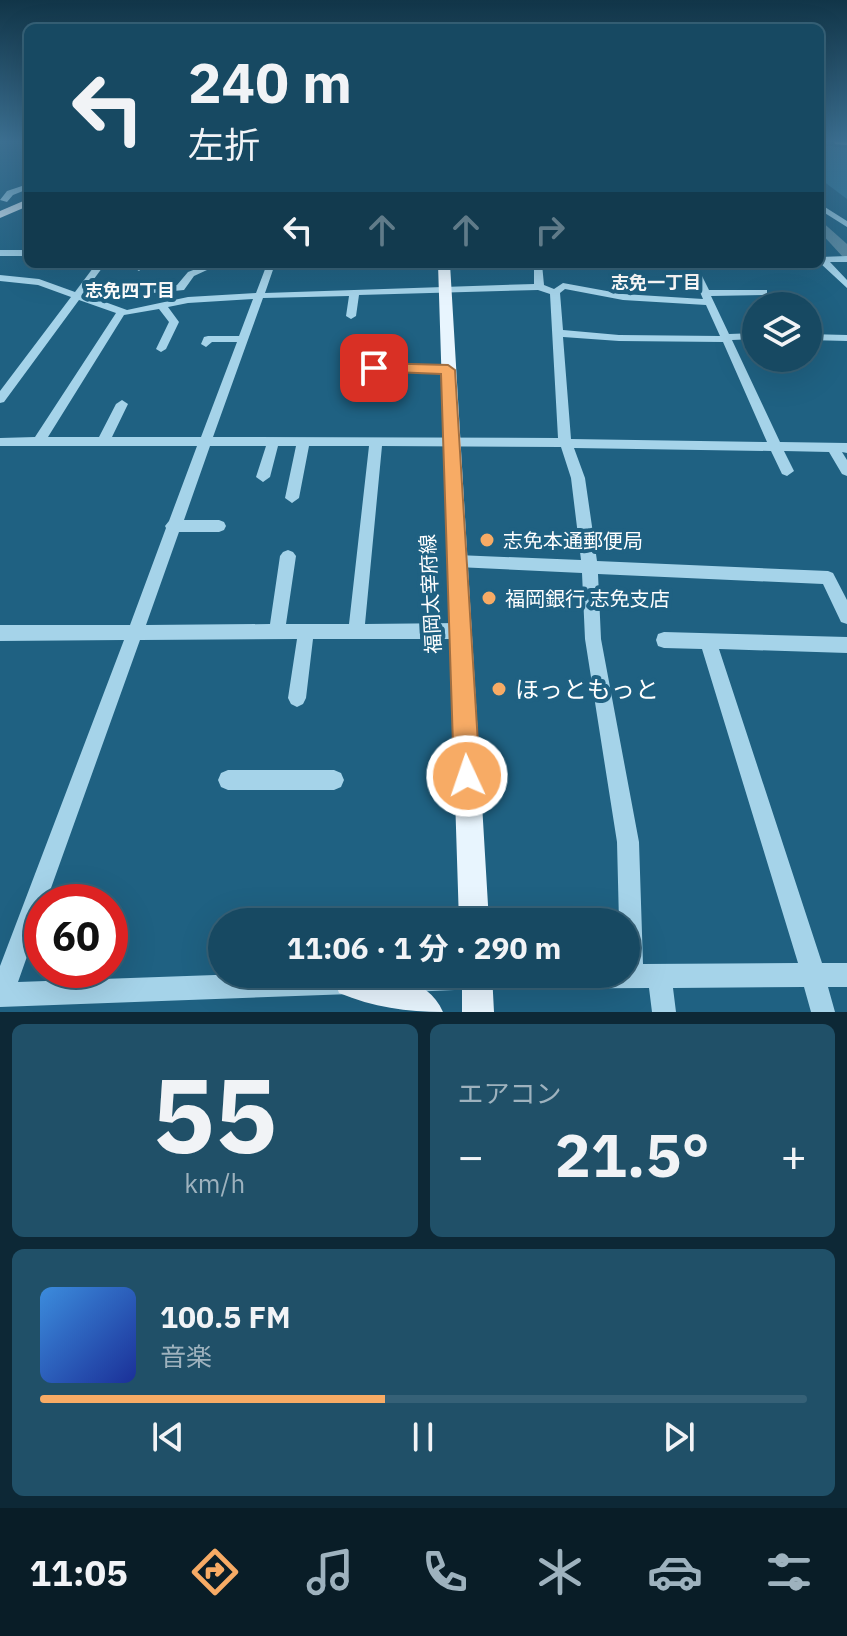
<!DOCTYPE html>
<html lang="ja">
<meta charset="utf-8">
<style>
body{margin:0;font-family:"IBM Plex Sans","Noto Sans JP",sans-serif;background:#205068;color:#f1f3f6;height:100vh;display:flex;flex-direction:column;font-size:30px;white-space:nowrap}
*{box-sizing:border-box;margin:0}
p{font-size:26px;color:#9eb2be}
.icon{flex:none;width:44px;height:44px;fill:none;stroke:currentColor;stroke-width:2;stroke-linecap:round;stroke-linejoin:round}
.map{position:relative;height:1012px;overflow:hidden}
.side{display:flex;flex-direction:column;gap:12px;padding:12px;background:#0d2836;flex:1}
.side>*{flex:none}
.guide{position:absolute;left:24px;top:24px;width:800px;height:244px;border-radius:12px;box-shadow:0 8px 32px #0002,0 0 0 2px #366177;background:#174962;color:#f1f3f6;overflow:hidden}
.controls{position:absolute;left:742px;top:292px;display:grid;gap:16px}
.controls a{display:grid;place-items:center;width:80px;height:80px;border-radius:50%;background:#174962;box-shadow:0 8px 32px #0002,0 0 0 2px #366177;font-size:40px}
.speed{position:absolute;left:24px;top:884px;display:flex;gap:16px;font-size:40px;font-weight:700;text-align:center}
.speed>*{display:grid;place-content:center;width:104px;height:104px;border-radius:50%;background:#174962;box-shadow:0 8px 32px #0002,0 0 0 2px #366177;line-height:1}
.speed .limit{border:12px solid #d22;background:#fff;color:#111}
.pin{position:absolute;display:grid;place-items:center;width:68px;height:68px;color:#fff;margin:-34px;border-radius:16px;box-shadow:0 4px 12px #0006}
.me{position:absolute;width:88px;margin:-44px;rotate:357deg;stroke-linejoin:round;filter:drop-shadow(0 0 6px #0008)}
.turn{display:flex;align-items:center;gap:28px;height:168px;padding:0 32px;font-size:36px}
.turn .icon{width:104px;height:104px;stroke-width:2.5}
.turn b{display:block;font-size:56px;line-height:68px}
.lanes{display:flex;align-items:center;height:76px;padding:0 32px;background:#0003;justify-content:center;gap:40px;direction:ltr}
.lanes .off{opacity:.35}
.big{font-size:60px;font-weight:700;line-height:1.1}
.side .card{flex:1;display:flex;flex-direction:column;justify-content:center;gap:12px;min-width:0;padding:0 28px;border-radius:12px;background:#205068}
.side .dial{align-items:center;gap:0}
.dial b{font-size:104px;line-height:1}
.song{display:flex;align-items:center;gap:24px}
.cover{width:96px;height:96px;border-radius:12px;background:linear-gradient(135deg,hsl(210 70% 55%),hsl(230 70% 35%))}
.played{height:8px;border-radius:4px;background:linear-gradient(90deg,#f7ab65 45%,#366177 45%)}
.keys{display:flex;justify-content:space-around;direction:ltr}
.heat{display:flex;justify-content:space-between;align-items:center;font-size:44px;direction:ltr}
.side .tiles{flex:1;display:grid;gap:12px;grid-template-columns:1fr 1fr}
.card:last-child{grid-column:span 2}
.trip{position:absolute;left:208px;top:908px;width:432px;height:80px;border-radius:40px;background:#174962;box-shadow:0 8px 32px #0002,0 0 0 2px #366177;font-weight:700;line-height:80px;text-align:center}
.tab-bar{display:flex;height:128px;justify-content:space-around;align-items:center;background:#091d27;color:#9eb2be}
.tab-bar .icon{width:56px;height:56px}
.tab-bar .selected{color:#f7ab65}
.tab-bar b{font-size:36px;color:#f1f3f6}
.map>svg:first-child{display:block}
</style>
<div class="map">
<svg width="847" height="1012" viewBox="0 0 847 1012">
<rect width="100%" height="100%" fill="#1f6182"/>
<!-- green -->
<path fill="#2f7b9e" d="M 820,145 L 847,148 L 847,199 L 823,181 Z"/>
<g fill="none" stroke-linecap="round" stroke-linejoin="round">
<!-- river -->
<path fill="#5c8ba2" fill-rule="evenodd" d="M 820,220 L 847,244 L 847,257 L 842,256 L 820,232 Z"/>
<!-- minor -->
<path fill="#a5d3e9" fill-rule="evenodd" d="M 28,184 L 28,189 L 13,195 L 7,202 L 0,200 L 7,191 Z
M 820,204 L 847,221 L 847,227 L 820,210 Z
M 0,250 L 28,250 L 28,256 L 0,256 Z
M 847,256 L 847,262 L 830,262 L 847,280 L 847,288 L 820,263 L 820,257 Z
M 96,264 L 105,264 L 83,294 L 127,310 L 188,297 L 256,293 L 267,264 L 275,264 L 265,293 L 534,284 L 534,264 L 542,264 L 544,285 L 554,289 L 563,283 L 623,294 L 703,299 L 688,264 L 696,264 L 709,290 L 767,290 L 767,294 L 764,295 L 711,296 L 729,334 L 756,333 L 756,339 L 732,340 L 780,442 L 847,443 L 847,453 L 842,452 L 847,460 L 847,476 L 842,474 L 829,452 L 784,451 L 794,471 L 787,476 L 782,474 L 771,451 L 574,448 L 585,478 L 597,561 L 828,571 L 833,573 L 847,600 L 847,624 L 841,622 L 823,584 L 598,574 L 601,639 L 639,842 L 643,964 L 798,963 L 702,649 L 664,648 L 658,646 L 656,640 L 658,634 L 664,632 L 847,637 L 847,653 L 719,649 L 822,963 L 847,963 L 847,987 L 828,987 L 835,1012 L 811,1012 L 804,987 L 673,988 L 676,1012 L 652,1012 L 649,988 L 477,989 L 387,993 L 379,989 L 375,981 L 378,974 L 626,974 L 626,922 L 619,922 L 617,842 L 585,639 L 582,573 L 457,567 L 452,566 L 449,561 L 452,556 L 457,555 L 581,560 L 571,478 L 561,447 L 382,446 L 365,624 L 460,623 L 466,626 L 468,631 L 466,636 L 460,639 L 313,639 L 306,698 L 303,704 L 297,707 L 291,704 L 288,698 L 297,639 L 140,640 L 46,902 L 42,902 L 42,914 L 18,982 L 243,974 L 360,974 L 363,982 L 359,990 L 351,994 L 0,1007 L 0,966 L 124,640 L 0,641 L 0,625 L 130,625 L 166,528 L 165,526 L 169,521 L 197,446 L 0,446 L 0,438 L 35,437 L 116,313 L 79,300 L 4,402 L 0,403 L 0,391 L 71,297 L 38,285 L 0,281 L 0,275 L 39,279 L 75,292 ZM 565,289 L 623,300 L 706,305 L 720,336 L 619,335 L 563,330 L 560,293 ZM 538,290 L 550,294 L 558,438 L 213,437 L 263,298 L 349,296 L 346,316 L 351,319 L 356,316 L 359,295 ZM 253,299 L 239,336 L 208,336 L 204,337 L 201,344 L 206,347 L 212,342 L 237,342 L 201,437 L 112,437 L 128,404 L 122,400 L 116,404 L 99,437 L 48,437 L 124,315 L 159,309 L 169,322 L 156,349 L 161,352 L 166,349 L 179,322 L 168,307 L 188,303 ZM 563,337 L 619,341 L 723,342 L 767,442 L 571,439 ZM 210,446 L 266,446 L 256,477 L 263,482 L 270,477 L 278,446 L 296,446 L 285,498 L 292,503 L 299,498 L 309,446 L 369,446 L 349,624 L 286,624 L 296,556 L 293,552 L 288,550 L 283,552 L 280,556 L 270,624 L 146,625 L 179,532 L 219,532 L 224,530 L 226,526 L 224,522 L 219,520 L 184,520 Z
M 137,264 L 146,264 L 139,271 L 134,268 Z
M 169,264 L 177,264 L 171,270 L 166,267 Z
M 209,264 L 220,264 L 194,276 L 184,290 L 153,293 L 148,290 L 153,287 L 177,285 L 188,272 Z
M 808,334 L 847,335 L 847,341 L 808,340 Z
M 386,342 L 391,345 L 393,365 L 448,367 L 454,370 L 448,373 L 370,370 L 370,366 L 382,365 L 381,345 Z
M 228,770 L 334,770 L 341,773 L 344,780 L 341,787 L 334,790 L 228,790 L 221,787 L 218,780 L 221,773 Z"/>
<!-- major -->
<path fill="#e8f5fe" fill-rule="evenodd" d="M 834,142 L 847,142 L 847,145 L 835,144 Z
M 28,199 L 28,206 L 0,218 L 0,211 Z
M 438,264 L 450,264 L 489,922 L 459,922 Z
M 338,974 C 375,974 426,972 443,1012 C 407,1012 373,1007 339,993 L 335,982 Z
M 462,974 L 492,974 L 494,1012 L 462,1012 Z"/>
</g>
<!-- sky -->
<linearGradient id="sky" x2="0" y2="1"><stop stop-color="#113548"/><stop offset="0.5" stop-color="#3c7092"/><stop offset="1" stop-color="#3c7092" stop-opacity="0"/></linearGradient>
<rect width="847" height="283" fill="url(#sky)"/>
<!-- route -->
<path fill="#f7ab65" stroke="#a16f42" stroke-width="2" d="M 374,363 L 448,365 L 455,370 L 480,776 L 476,785 L 467,789 L 458,785 L 454,776 L 441,374 L 369,371 L 369,365 Z"/>
<!-- markers -->
<g fill="#f7ab65" stroke="#1f6182" stroke-width="3">
<circle cx="487" cy="540" r="8"/>
<circle cx="489" cy="598" r="8"/>
<circle cx="499" cy="689" r="8"/>
</g>
<g text-anchor="middle" dominant-baseline="central" stroke-width="8" stroke-linejoin="round" paint-order="stroke">
<!-- far-neighbourhood labels -->
<g font-size="18" font-weight="bold" fill="#fff" stroke="#1f6182">
<text x="656" y="282">志免一丁目</text>
<text x="130" y="290">志免四丁目</text>
</g>
<!-- poi labels -->
<g font-size="20" fill="#fff" stroke="#1f6182" text-anchor="start">
<text x="503" y="540">志免本通郵便局</text>
<text x="505" y="598">福岡銀行 志免支店</text>
</g>
<!-- street labels -->
<g font-size="20" fill="#fff" stroke="#1f6182">
<text transform="translate(430 594) rotate(-93)">福岡太宰府線</text>
</g>
<!-- near-poi labels -->
<g font-size="24" fill="#fff" stroke="#1f6182" text-anchor="start">
<text x="515" y="689">ほっともっと</text>
</g>
</g>
</svg>
<div class="controls">
<a><svg class="icon" aria-label="layers" viewBox="0 0 24 24"><path d="M12 4l9 5-9 5-9-5zM3 14l9 5 9-5"/></svg></a>
</div>
<div class="speed"><div class="limit">60</div></div>
<div class="pin" style="left:374px;top:368px;background:#d93025"><svg class="icon" aria-label="arrive" viewBox="0 0 24 24"><path d="M6 21V4h12l-3 4 3 4H6"/></svg></div>
<svg class="me" style="left:467px;top:776px" viewBox="-20 -20 40 40"><circle r="17" fill="#f7ab65" stroke="#fff" stroke-width="3"/><path d="M0-11L8 9 0 5-8 9z" fill="#fff"/></svg>
<div class="trip">11:06 · 1 分 · 290 m</div>
<div class="guide">
<div class="turn"><svg class="icon" aria-label="left" viewBox="0 0 24 24"><path d="M17 20v-9H6M10 6l-5 5 5 5"/></svg><div><b>240 m</b>左折</div></div>
<div class="lanes"><svg class="icon" aria-label="left" viewBox="0 0 24 24"><path d="M17 20v-9H6M10 6l-5 5 5 5"/></svg><svg class="icon off" aria-label="ahead" viewBox="0 0 24 24"><path d="M12 20V5M6 11l6-6 6 6"/></svg><svg class="icon off" aria-label="ahead" viewBox="0 0 24 24"><path d="M12 20V5M6 11l6-6 6 6"/></svg><svg class="icon off" aria-label="right" viewBox="0 0 24 24"><path d="M7 20v-9h11M14 6l5 5-5 5"/></svg></div>
</div>
</div>
<section class="side">
<div class="tiles">
<div class="card dial"><b>55</b><p>km/h</p></div>
<div class="card"><p>エアコン</p>
<div class="heat"><a>−</a><b class="big">21.5°</b><a>+</a></div>
</div>
<div class="card">
<div class="song"><i class="cover"></i><div><b>100.5 FM</b><p>音楽</p></div></div>
<div class="played"></div>
<div class="keys"><svg class="icon" aria-label="previous" viewBox="0 0 24 24"><path d="M18 5L8 12l10 7zM5 5v14"/></svg><svg class="icon" aria-label="pause" viewBox="0 0 24 24"><path d="M8 5v14M16 5v14"/></svg><svg class="icon" aria-label="next" viewBox="0 0 24 24"><path d="M6 5l10 7-10 7zM19 5v14"/></svg></div>
</div>
</div>
</section>
<nav class="tab-bar">
<b>11:05</b>
<svg class="icon selected" aria-label="directions" viewBox="0 0 24 24"><path d="M12 3l9 9-9 9-9-9zM9 14v-3h6M13 9l2 2-2 2"/></svg>
<svg class="icon" aria-label="music" viewBox="0 0 24 24"><path d="M9 18V5l10-2v13"/><circle cx="6" cy="18" r="3"/><circle cx="16" cy="16" r="3"/></svg>
<svg class="icon" aria-label="phone" viewBox="0 0 24 24"><path d="M5 4h4l2 5-3 2q2 4 5 5l2-3 5 2v4C11 20 4 13 5 4z"/></svg>
<svg class="icon" aria-label="climate" viewBox="0 0 24 24"><path d="M12 3v18M4 7l16 10M4 17L20 7"/></svg>
<svg class="icon" aria-label="car" viewBox="0 0 24 24"><path d="M5 17H2v-5l4-1 3-4h7l3 4 3 1v5h-3M9 17h6M6 11h13"/><circle cx="7" cy="17" r="2"/><circle cx="17" cy="17" r="2"/></svg>
<svg class="icon" aria-label="filters" viewBox="0 0 24 24"><path d="M4 7h16M4 17h16"/><circle cx="9" cy="7" r="2"/><circle cx="15" cy="17" r="2"/></svg>
</nav>
